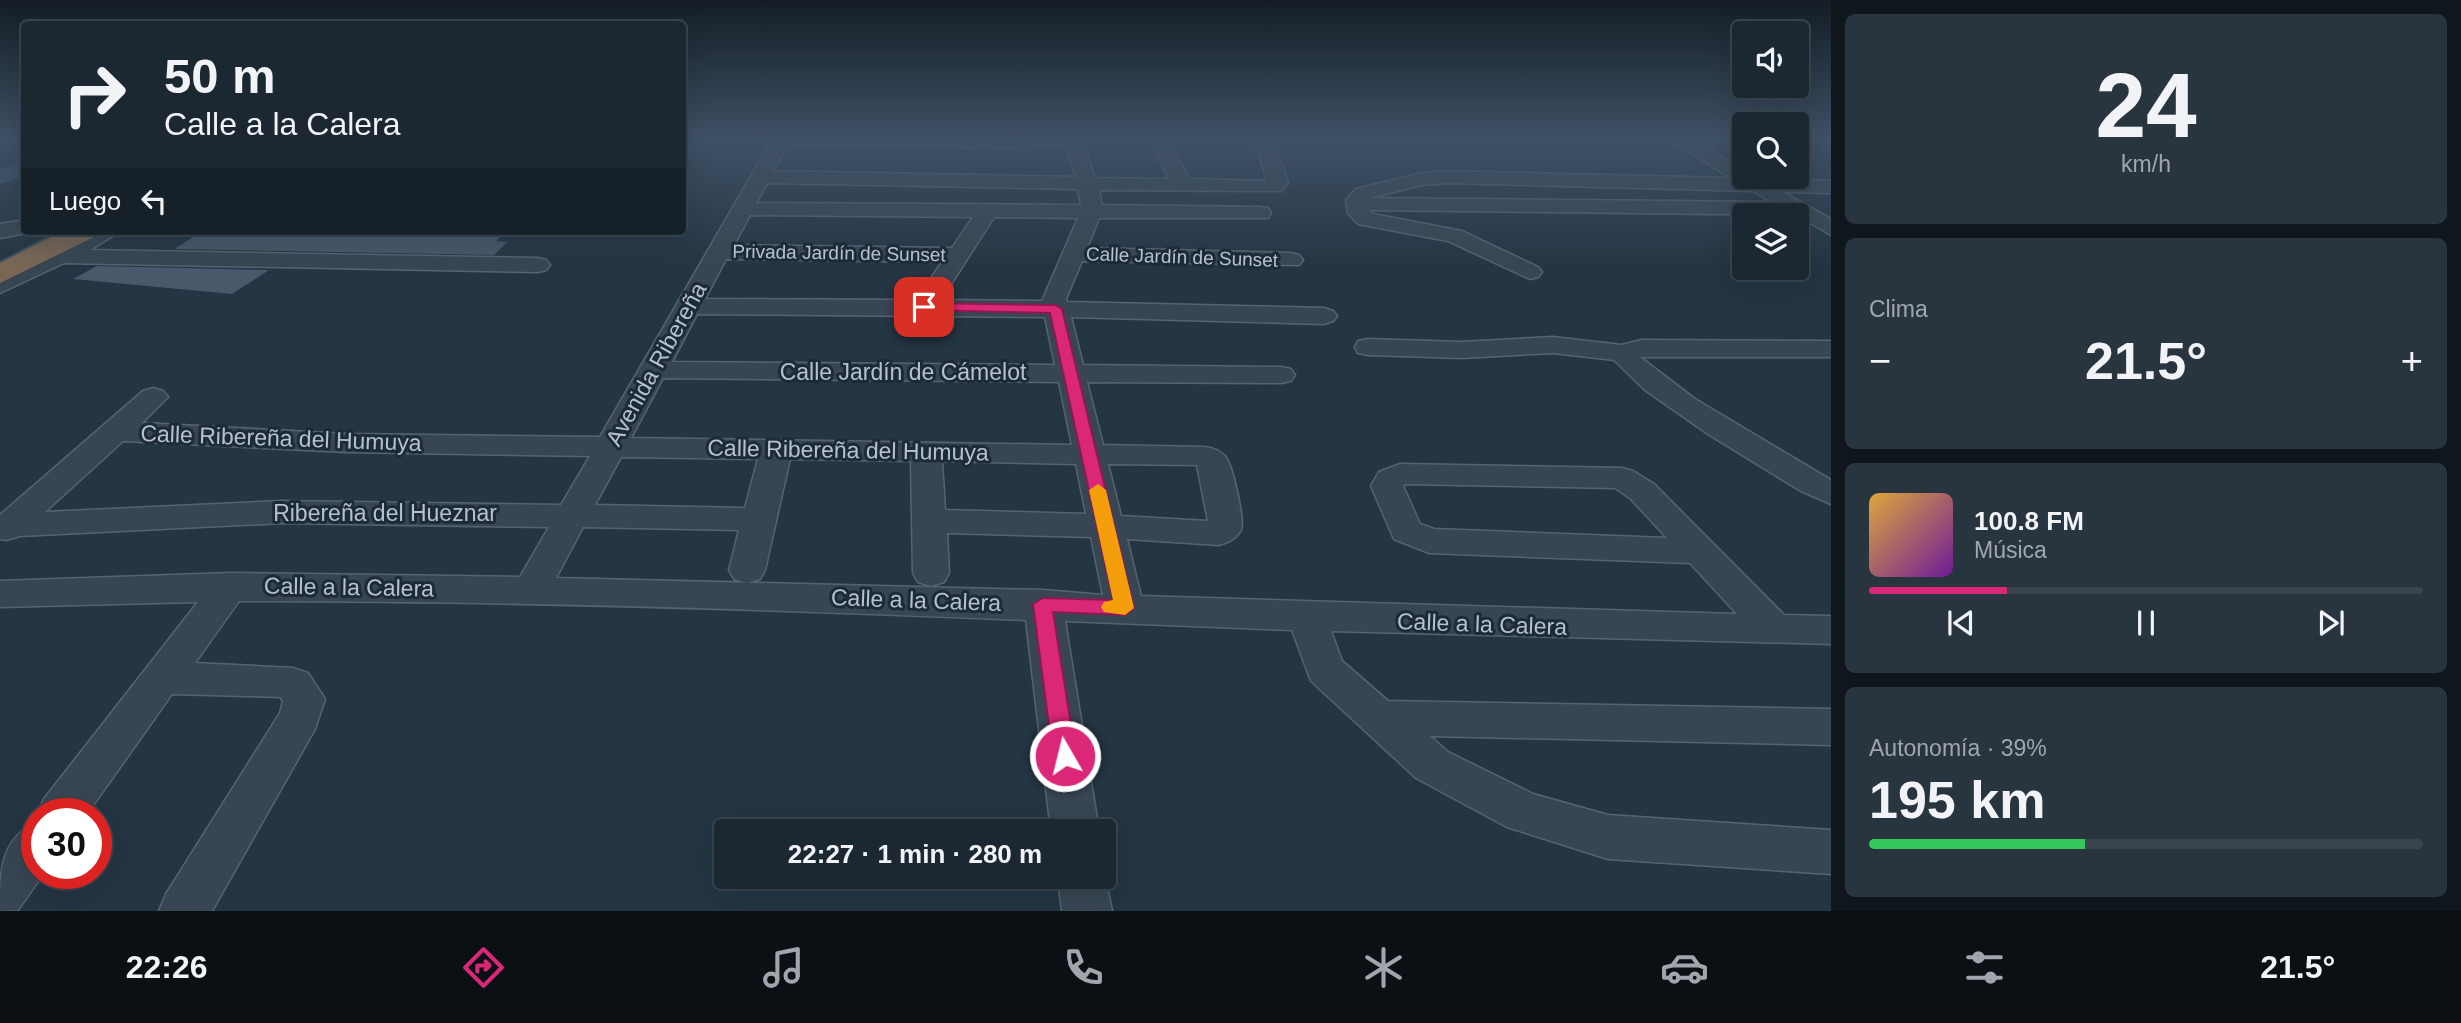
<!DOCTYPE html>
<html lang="es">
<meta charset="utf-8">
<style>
body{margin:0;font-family:Arial,sans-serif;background:#28343e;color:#f1f3f6;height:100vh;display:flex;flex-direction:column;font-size:26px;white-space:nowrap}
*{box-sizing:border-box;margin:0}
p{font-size:23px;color:#a0a6ac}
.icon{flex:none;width:38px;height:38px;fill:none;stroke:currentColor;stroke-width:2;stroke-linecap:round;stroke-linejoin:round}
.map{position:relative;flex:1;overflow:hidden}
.details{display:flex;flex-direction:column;gap:14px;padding:14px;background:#0f161c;width:630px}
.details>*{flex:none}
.top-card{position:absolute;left:21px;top:21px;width:665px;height:214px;border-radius:7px;box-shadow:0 7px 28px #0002,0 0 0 2px #39444d;background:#1b2832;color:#f1f3f6;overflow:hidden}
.tools{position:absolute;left:1732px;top:21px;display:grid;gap:14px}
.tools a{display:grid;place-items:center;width:77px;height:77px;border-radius:7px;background:#1b2832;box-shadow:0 7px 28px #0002,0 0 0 2px #39444d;font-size:35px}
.speed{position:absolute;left:21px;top:798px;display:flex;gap:14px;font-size:35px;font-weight:700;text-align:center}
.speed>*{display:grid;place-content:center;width:91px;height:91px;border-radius:50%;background:#1b2832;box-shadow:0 7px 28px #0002,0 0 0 2px #39444d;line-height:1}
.speed .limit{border:10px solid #d22;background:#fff;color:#111}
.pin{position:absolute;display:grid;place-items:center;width:60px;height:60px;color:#fff;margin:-30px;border-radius:14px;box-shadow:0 4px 10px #0006}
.me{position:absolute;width:77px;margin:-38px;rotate:352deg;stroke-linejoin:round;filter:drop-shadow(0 0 5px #0008)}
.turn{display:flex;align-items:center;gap:24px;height:147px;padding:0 28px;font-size:32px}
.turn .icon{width:91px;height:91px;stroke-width:2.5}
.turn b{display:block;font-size:49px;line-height:60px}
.then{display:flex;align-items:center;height:66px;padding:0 28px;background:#0003;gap:14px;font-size:26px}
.big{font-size:52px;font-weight:700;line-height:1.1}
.details .tile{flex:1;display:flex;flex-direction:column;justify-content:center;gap:10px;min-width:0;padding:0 24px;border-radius:10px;background:#28343e}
.details .dial{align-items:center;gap:0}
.dial b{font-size:91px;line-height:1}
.song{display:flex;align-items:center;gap:21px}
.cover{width:84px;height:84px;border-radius:10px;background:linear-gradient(135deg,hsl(40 70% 55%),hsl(280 70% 35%))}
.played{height:7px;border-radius:4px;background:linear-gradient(90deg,#db2777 25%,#39444d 25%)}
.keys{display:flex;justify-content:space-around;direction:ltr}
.heat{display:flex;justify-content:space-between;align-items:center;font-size:38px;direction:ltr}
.charge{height:10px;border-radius:5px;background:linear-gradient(90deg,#34c759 39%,#39444d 0)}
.trip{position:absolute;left:714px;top:819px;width:402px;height:70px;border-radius:7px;background:#1b2832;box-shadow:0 7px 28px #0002,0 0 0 2px #39444d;font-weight:700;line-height:70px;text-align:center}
.menu{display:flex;height:112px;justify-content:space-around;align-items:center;background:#0b1014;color:#a0a6ac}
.menu .icon{width:49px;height:49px}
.menu .on{color:#db2777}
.menu b{font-size:32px;color:#f1f3f6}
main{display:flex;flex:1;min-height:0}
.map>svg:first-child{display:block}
</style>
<main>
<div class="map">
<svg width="1831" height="911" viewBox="0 0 1831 911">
<rect width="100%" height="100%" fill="#243543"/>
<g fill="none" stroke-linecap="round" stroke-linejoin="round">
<!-- river -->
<path fill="#36526c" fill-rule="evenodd" d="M 24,161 L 24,176 L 0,184 L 0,169 Z"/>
</g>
<!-- building -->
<path fill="#47596a" d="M 203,231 L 507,231 L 496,241 L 507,242 L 494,255 L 174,249 Z
M 97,266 L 269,270 L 232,294 L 73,279 Z"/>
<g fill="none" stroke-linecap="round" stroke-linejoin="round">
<defs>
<path id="minor" d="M 773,138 L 1082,138 L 1095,178 L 1169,179 L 1149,138 L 1167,138 L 1189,179 L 1267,181 L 1254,138 L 1272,138 L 1288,183 L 1281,191 L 1099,190 L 1102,205 L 1260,207 L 1268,208 L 1271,213 L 1268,218 L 1099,218 L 1087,248 L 1291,253 L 1299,255 L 1303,260 L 1299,265 L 1082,261 L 1066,299 L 1067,302 L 1324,308 L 1333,311 L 1337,316 L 1333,321 L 1324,324 L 1071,317 L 1083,365 L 1281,367 L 1291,369 L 1295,375 L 1291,381 L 1281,383 L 1087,382 L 1103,445 L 1205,447 C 1213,448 1219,450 1225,456 C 1232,463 1245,520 1241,530 C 1236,539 1229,542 1219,545 L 1127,539 L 1141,596 L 1737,614 L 1690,563 L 1429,553 L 1394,539 L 1371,486 L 1379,472 L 1400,464 L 1622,468 L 1633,471 L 1654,484 L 1784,615 L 1831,616 L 1831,644 L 1331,631 L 1342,661 L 1388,701 L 1831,709 L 1831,745 L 1430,736 L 1448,752 L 1533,794 L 1608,815 L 1831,830 L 1831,874 L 1608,859 L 1507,827 L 1416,778 L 1311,681 L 1292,630 L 1065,621 L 1099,831 L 1051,831 L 1026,620 C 764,609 501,601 239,601 L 195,663 L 293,668 L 308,673 L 325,699 L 315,729 L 212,911 L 159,911 L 166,894 L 280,713 L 283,701 L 280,697 L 172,694 L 87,814 L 37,814 L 44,799 L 198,602 L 0,607 L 0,581 L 230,573 L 520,577 L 549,527 L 282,523 L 20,536 L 6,540 L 0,539 L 0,515 L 143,391 L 153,388 L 163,391 L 168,397 L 142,423 L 347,434 L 600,437 ZM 787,146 L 1067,148 L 1076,177 L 773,171 ZM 767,183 L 1078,189 L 1081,205 L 756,203 ZM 750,215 L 973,217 L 952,248 L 734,245 ZM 994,217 L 1078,218 L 1042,301 L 941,300 ZM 726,259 L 942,262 L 916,300 L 705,299 ZM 697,314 L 1045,317 L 1055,365 L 672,362 ZM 663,378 L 1059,382 L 1072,445 L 631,438 ZM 123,441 L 347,452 L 590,456 L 561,505 L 282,501 L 45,512 ZM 621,457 L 758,459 L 745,508 L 595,505 ZM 790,459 L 911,461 L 913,573 L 918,582 L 931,586 L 944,582 L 949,573 L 947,533 L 1091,537 L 1103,595 L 1043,590 L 556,578 L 583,527 L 739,530 L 729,570 L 734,579 L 747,583 L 760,579 L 765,570 ZM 942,461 L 1076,464 L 1086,514 L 945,510 ZM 1108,464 L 1197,465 L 1208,521 L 1121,516 ZM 1406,484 L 1615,488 L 1630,498 L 1667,538 L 1434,529 L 1420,524 L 1403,486 Z
M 1667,138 L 1690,138 L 1745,170 L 1745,177 L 1831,181 L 1831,193 L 1783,192 L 1831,219 L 1831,235 L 1797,215 L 1369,210 L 1373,214 L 1462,231 L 1538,267 L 1542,272 L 1538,277 L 1530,279 L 1448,241 L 1358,224 L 1348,213 L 1346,200 L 1356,189 L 1422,173 L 1447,171 L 1731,178 ZM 1447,183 L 1753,191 L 1772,202 L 1370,198 L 1422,185 Z
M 1813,138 L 1831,138 L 1831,149 Z
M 24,220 L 24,231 L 32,232 L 0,238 L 0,224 Z
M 93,231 L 121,231 L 90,250 L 538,258 L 546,260 L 550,265 L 546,270 L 538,272 L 64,263 L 0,293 L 0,277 Z
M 1553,337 L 1622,345 L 1641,340 L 1831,341 L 1831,357 L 1640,357 L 1695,399 L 1831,480 L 1831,504 L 1801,491 L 1708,434 L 1645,390 L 1614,360 L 1553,353 L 1461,358 L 1368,355 L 1358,353 L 1355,347 L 1358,341 L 1368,339 L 1461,342 Z
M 37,822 L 37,873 L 44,873 L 18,910 L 0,911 C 0,871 0,839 37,822 Z
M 1104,872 L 1112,911 L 1062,911 L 1058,877 L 1104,877 Z"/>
<path id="highway" d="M 63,231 L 97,231 L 94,237 L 0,283 L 0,263 Z"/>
</defs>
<!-- minor casing -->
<use href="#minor" stroke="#566470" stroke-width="3"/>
<!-- highway casing -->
<use href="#highway" stroke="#43515d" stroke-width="4"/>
<!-- path -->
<path stroke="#446060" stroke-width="2.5" stroke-dasharray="3.5 3.5" stroke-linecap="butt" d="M 0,147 L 24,140"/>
<!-- minor -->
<use href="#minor" fill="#384653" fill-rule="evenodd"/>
<!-- highway -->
<use href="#highway" fill="#796754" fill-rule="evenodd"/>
</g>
<!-- sky -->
<linearGradient id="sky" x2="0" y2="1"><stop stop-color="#141d25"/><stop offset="0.52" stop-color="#3f5166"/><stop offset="1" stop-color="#3f5166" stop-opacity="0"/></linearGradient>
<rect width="1831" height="266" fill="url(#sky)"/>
<!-- route -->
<path fill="#db2777" stroke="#8e194d" stroke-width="2" d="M 924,303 L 1055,305 L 1062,309 L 1134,608 L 1125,615 L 1053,612 L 1076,756 L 1072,762 L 1065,765 L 1057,762 L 1053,756 L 1033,604 L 1043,598 L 1113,600 L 1050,313 L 919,310 L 919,304 Z"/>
<!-- slow -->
<path fill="#f59e0b" d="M 1098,484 L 1106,490 L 1134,608 L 1125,615 L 1104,612 L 1101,607 L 1104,602 L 1113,600 L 1089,490 Z"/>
<g text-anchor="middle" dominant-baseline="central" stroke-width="6" stroke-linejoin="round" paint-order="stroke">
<!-- far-street labels -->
<g font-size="19" fill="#b5c1cd" stroke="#1d2b38">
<text transform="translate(839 253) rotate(1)">Privada Jardín de Sunset</text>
<text transform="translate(1182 257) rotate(2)">Calle Jardín de Sunset</text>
</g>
<!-- street labels -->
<g font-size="23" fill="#b5c1cd" stroke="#1d2b38">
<text transform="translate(656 364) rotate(-61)">Avenida Ribereña</text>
<text x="903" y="372">Calle Jardín de Cámelot</text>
<text transform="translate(281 438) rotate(2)">Calle Ribereña del Humuya</text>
<text transform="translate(848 450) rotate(1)">Calle Ribereña del Humuya</text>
<text x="385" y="513">Ribereña del Hueznar</text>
<text transform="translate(349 587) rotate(1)">Calle a la Calera</text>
<text transform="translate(916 600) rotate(2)">Calle a la Calera</text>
<text transform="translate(1482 624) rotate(2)">Calle a la Calera</text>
</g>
</g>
</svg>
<div class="tools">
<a><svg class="icon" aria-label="sound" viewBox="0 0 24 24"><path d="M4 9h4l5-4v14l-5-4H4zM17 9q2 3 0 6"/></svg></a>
<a><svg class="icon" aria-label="search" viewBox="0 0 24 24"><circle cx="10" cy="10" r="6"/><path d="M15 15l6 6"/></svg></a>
<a><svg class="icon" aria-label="layers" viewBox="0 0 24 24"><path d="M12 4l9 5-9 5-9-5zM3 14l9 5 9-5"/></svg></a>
</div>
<div class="speed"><div class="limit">30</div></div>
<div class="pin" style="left:924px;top:307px;background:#d93025"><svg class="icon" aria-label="arrive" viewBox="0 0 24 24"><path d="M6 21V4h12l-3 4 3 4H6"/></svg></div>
<svg class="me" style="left:1065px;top:756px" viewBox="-20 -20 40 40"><circle r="17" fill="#db2777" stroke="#fff" stroke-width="3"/><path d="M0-11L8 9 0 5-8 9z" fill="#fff"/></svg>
<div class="trip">22:27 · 1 min · 280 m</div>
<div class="top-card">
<div class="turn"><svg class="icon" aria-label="right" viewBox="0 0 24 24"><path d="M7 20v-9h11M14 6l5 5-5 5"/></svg><div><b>50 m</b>Calle a la Calera</div></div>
<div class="then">Luego<svg class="icon" aria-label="left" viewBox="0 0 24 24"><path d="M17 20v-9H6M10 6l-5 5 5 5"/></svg></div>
</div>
</div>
<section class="details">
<div class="tile dial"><b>24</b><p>km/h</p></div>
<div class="tile"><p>Clima</p>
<div class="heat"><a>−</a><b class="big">21.5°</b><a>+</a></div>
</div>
<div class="tile">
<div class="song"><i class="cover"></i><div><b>100.8 FM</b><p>Música</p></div></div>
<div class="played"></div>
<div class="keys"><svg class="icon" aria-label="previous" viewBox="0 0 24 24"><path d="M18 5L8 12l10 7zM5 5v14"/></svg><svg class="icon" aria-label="pause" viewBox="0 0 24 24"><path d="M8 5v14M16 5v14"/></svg><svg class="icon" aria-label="next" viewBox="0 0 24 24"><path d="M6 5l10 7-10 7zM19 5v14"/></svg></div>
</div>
<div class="tile"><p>Autonomía · 39%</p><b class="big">195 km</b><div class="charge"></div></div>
</section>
</main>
<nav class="menu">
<b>22:26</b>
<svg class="icon on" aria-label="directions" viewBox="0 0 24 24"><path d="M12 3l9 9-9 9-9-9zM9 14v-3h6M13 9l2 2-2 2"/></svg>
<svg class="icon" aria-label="music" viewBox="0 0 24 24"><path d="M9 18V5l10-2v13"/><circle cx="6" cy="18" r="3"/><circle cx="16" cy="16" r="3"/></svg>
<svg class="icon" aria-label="phone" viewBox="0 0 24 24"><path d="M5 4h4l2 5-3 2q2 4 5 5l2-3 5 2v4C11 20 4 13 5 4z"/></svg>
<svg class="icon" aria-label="climate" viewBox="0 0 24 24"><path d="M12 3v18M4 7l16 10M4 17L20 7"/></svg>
<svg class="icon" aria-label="car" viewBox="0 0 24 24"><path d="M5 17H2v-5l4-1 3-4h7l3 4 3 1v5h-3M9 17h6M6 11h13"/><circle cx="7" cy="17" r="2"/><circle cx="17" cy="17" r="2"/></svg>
<svg class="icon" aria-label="filters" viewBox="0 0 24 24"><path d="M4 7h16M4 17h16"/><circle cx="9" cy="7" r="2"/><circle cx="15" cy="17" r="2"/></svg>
<b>21.5°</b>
</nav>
